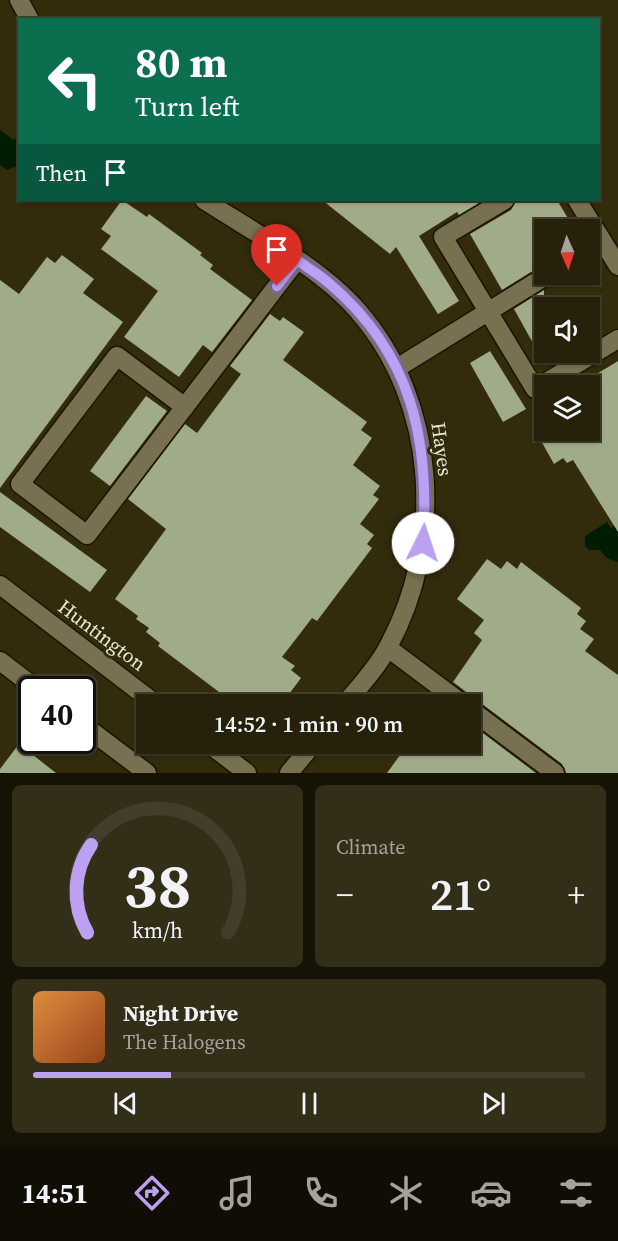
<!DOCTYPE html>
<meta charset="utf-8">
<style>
body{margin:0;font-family:"Source Serif 4",serif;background:#322e18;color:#f1f3f6;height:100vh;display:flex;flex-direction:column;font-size:22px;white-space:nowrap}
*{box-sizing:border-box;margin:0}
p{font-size:20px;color:#a4a39c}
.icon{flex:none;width:33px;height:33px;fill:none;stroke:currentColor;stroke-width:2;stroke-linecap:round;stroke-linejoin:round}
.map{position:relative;height:773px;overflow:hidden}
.details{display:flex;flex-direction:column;gap:12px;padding:12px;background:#151206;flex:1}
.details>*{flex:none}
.guide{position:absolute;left:18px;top:18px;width:582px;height:183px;border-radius:0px;box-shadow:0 2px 4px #0004,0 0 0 2px #423e2b;background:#0b6e4f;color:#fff;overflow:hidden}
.needle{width:39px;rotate:177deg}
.tools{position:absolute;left:534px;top:219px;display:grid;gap:12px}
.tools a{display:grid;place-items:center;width:66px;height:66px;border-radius:0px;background:#26210a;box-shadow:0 2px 4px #0004,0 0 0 2px #423e2b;font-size:30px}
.speed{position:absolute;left:18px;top:676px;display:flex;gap:12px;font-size:30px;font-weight:700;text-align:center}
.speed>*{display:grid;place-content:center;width:78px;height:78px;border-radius:50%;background:#26210a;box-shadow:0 2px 4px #0004,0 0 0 2px #423e2b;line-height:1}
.speed .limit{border:3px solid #111;border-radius:9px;background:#fff;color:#111}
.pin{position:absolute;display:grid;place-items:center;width:51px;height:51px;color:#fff;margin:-62px -26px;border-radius:50% 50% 50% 0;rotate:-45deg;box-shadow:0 0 6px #0007}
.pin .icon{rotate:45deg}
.me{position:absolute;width:66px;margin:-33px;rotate:4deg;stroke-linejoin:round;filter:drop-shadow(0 0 4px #0008)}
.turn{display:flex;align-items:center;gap:21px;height:126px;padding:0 18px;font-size:27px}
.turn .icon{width:78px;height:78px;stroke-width:2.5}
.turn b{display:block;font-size:42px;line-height:51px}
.then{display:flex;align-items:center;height:57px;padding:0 18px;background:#0003;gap:12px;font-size:22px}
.big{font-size:45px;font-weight:600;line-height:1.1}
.details .widget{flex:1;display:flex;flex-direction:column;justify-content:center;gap:9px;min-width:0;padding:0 21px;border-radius:9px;background:#322e18}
.details .dial{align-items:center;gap:0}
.dial svg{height:156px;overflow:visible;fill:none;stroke:#423e2b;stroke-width:7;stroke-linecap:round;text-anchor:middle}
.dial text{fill:#f1f3f6;stroke:none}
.song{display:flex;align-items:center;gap:18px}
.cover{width:72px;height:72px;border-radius:9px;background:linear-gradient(135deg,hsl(30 70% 55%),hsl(20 70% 35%))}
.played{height:6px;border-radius:3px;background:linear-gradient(90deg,#bca0f2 25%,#423e2b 25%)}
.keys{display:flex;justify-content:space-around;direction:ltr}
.heat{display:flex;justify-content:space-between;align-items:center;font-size:33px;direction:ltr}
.details .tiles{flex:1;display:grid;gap:12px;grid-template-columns:1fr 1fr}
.widget:last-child{grid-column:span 2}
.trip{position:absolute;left:136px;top:694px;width:345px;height:60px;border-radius:0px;background:#26210a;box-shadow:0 2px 4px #0004,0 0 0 2px #423e2b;font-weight:600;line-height:60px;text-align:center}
.tab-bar{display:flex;height:96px;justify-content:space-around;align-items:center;background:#0f0d04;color:#a4a39c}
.tab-bar .icon{width:42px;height:42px}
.tab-bar .active{color:#bca0f2}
.tab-bar b{font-size:27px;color:#f1f3f6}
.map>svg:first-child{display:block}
</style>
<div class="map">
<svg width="618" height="773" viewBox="0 0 618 773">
<rect width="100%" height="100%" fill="#322c0d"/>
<!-- water -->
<path fill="#001c01" d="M 0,130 L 14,140 L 19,134 L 19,163 L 17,166 L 7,170 L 0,165 Z
M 607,522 L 611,528 L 618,524 L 618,562 L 607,558 L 600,550 L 589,550 L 585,546 L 585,536 Z"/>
<!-- building -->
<path fill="#a0ab8a" d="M 122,200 L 147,217 L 149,214 L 202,253 L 200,255 L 213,265 L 210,269 L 252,300 L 212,352 L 203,345 L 179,377 L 124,337 L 158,291 L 101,249 L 111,236 L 101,229 Z
M 322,200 L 484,200 L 459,215 L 457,212 L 419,236 L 459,301 L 438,314 L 396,247 L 390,254 Z
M 516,200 L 557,200 L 575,230 L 544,230 L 544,264 L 502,290 L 470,234 L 511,210 Z
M 62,255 L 94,279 L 83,293 L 123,322 L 0,488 L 0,280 L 19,294 L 47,257 L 55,263 Z
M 544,290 L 544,363 L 514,309 Z
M 270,314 L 280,321 L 283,317 L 304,332 L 283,360 L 367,422 L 361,430 L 372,438 L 353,465 L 380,486 L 373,495 L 379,499 L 360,524 L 374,535 L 367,544 L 372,548 L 317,621 L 312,618 L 282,657 L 295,666 L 291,670 L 301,678 L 281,705 L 263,705 L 250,696 L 247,701 L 235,692 L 232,697 L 230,695 L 227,698 L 158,646 L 160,643 L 146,632 L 149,628 L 136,619 L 138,616 L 115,599 L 166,529 L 128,499 L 185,424 L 197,433 L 241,374 L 230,366 Z
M 490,351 L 526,409 L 503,422 L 470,363 Z
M 618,361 L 618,532 L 573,460 L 567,463 L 563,458 L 554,464 L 535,430 L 590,430 L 590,378 Z
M 146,396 L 167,411 L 110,486 L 90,471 Z
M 0,492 L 107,570 L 90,592 L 0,527 Z
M 487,559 L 501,569 L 507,561 L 517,569 L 521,562 L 581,608 L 577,614 L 586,621 L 580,629 L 594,639 L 585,651 L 618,675 L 618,773 L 566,773 L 562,764 L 453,682 L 482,640 L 474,633 L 484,620 L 457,599 Z
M 471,724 L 536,773 L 387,773 L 408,744 L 471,744 Z
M 19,744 L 56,773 L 0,773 L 0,769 Z"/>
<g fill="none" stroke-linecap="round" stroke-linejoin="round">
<defs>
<path id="minor" d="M 19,0 L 30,20
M 204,200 C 253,232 320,267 358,311 C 438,403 445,542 388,647 C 377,668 359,687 344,705
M 505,200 L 443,237 L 535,389 L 618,339
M 577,200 L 618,266
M 397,368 L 549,274
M 185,407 L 117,356 L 20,484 L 87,535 L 277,286 L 297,260
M 0,585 L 157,705
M 388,648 L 464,705
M 0,661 L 38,690
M 471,710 L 555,773
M 82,724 L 147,773
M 209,744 L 247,773
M 289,773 L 313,744"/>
</defs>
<!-- minor casing -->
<use href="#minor" stroke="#1a1400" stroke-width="21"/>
<!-- minor -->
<use href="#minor" stroke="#787151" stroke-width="18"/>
</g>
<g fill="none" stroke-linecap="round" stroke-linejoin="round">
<defs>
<path id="route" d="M 277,286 L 297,260 C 308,268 320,275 330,284 C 412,354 430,440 423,543"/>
</defs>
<!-- route casing -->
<use href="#route" stroke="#7a689d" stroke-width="15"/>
<!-- route -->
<use href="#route" stroke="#bca0f2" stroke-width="10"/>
</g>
<g text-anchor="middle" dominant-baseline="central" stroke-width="6" stroke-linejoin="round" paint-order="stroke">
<!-- street labels -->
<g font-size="20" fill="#eae7d5" stroke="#322c0d">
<text transform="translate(442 449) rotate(82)">Hayes</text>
<text transform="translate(102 635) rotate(37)">Huntington</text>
</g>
</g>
</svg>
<div class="tools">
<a><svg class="needle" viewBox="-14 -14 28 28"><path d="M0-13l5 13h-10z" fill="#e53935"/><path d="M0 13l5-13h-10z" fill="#a4a39c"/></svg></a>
<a><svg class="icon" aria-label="sound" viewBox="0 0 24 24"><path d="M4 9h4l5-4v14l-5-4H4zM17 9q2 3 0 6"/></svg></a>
<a><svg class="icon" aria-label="layers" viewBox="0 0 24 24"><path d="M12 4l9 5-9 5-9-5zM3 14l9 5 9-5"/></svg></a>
</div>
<div class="speed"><div class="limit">40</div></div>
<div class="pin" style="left:277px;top:286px;background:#d93025"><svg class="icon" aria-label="arrive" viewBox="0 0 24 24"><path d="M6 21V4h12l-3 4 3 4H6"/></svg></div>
<svg class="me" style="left:423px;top:543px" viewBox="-20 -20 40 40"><circle r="19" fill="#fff"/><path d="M0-13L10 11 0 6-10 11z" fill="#bca0f2"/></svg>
<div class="trip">14:52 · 1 min · 90 m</div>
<div class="guide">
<div class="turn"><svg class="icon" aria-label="left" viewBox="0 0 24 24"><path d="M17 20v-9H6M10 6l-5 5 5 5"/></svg><div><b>80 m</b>Turn left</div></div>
<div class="then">Then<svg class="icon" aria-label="arrive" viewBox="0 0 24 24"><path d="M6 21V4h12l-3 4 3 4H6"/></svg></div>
</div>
</div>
<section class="details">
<div class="tiles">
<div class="widget dial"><svg viewBox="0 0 100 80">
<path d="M14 69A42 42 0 1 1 86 69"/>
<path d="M14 69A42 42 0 0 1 16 24" stroke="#bca0f2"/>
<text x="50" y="56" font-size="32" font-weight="700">38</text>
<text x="50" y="72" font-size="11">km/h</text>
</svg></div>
<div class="widget"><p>Climate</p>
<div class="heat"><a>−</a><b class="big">21°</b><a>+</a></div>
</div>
<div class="widget">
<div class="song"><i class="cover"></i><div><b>Night Drive</b><p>The Halogens</p></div></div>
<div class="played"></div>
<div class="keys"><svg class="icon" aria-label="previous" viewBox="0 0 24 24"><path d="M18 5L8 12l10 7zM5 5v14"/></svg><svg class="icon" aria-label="pause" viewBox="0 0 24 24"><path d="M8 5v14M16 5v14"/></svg><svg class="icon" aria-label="next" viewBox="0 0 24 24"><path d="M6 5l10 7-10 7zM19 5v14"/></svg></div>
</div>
</div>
</section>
<nav class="tab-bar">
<b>14:51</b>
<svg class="icon active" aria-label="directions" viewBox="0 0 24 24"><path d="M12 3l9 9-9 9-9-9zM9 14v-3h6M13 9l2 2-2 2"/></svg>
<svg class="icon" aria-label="music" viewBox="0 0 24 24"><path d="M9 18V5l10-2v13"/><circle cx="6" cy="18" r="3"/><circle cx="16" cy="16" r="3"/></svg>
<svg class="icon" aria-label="phone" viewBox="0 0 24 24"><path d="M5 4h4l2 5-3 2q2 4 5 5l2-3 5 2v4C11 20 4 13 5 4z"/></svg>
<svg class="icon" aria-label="climate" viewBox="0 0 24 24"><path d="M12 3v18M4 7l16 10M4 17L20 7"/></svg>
<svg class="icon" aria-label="car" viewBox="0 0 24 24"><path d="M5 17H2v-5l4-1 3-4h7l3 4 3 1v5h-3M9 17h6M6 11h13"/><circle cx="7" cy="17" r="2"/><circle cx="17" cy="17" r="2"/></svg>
<svg class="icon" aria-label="filters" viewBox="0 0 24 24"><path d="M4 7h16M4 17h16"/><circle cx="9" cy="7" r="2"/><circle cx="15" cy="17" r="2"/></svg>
</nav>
